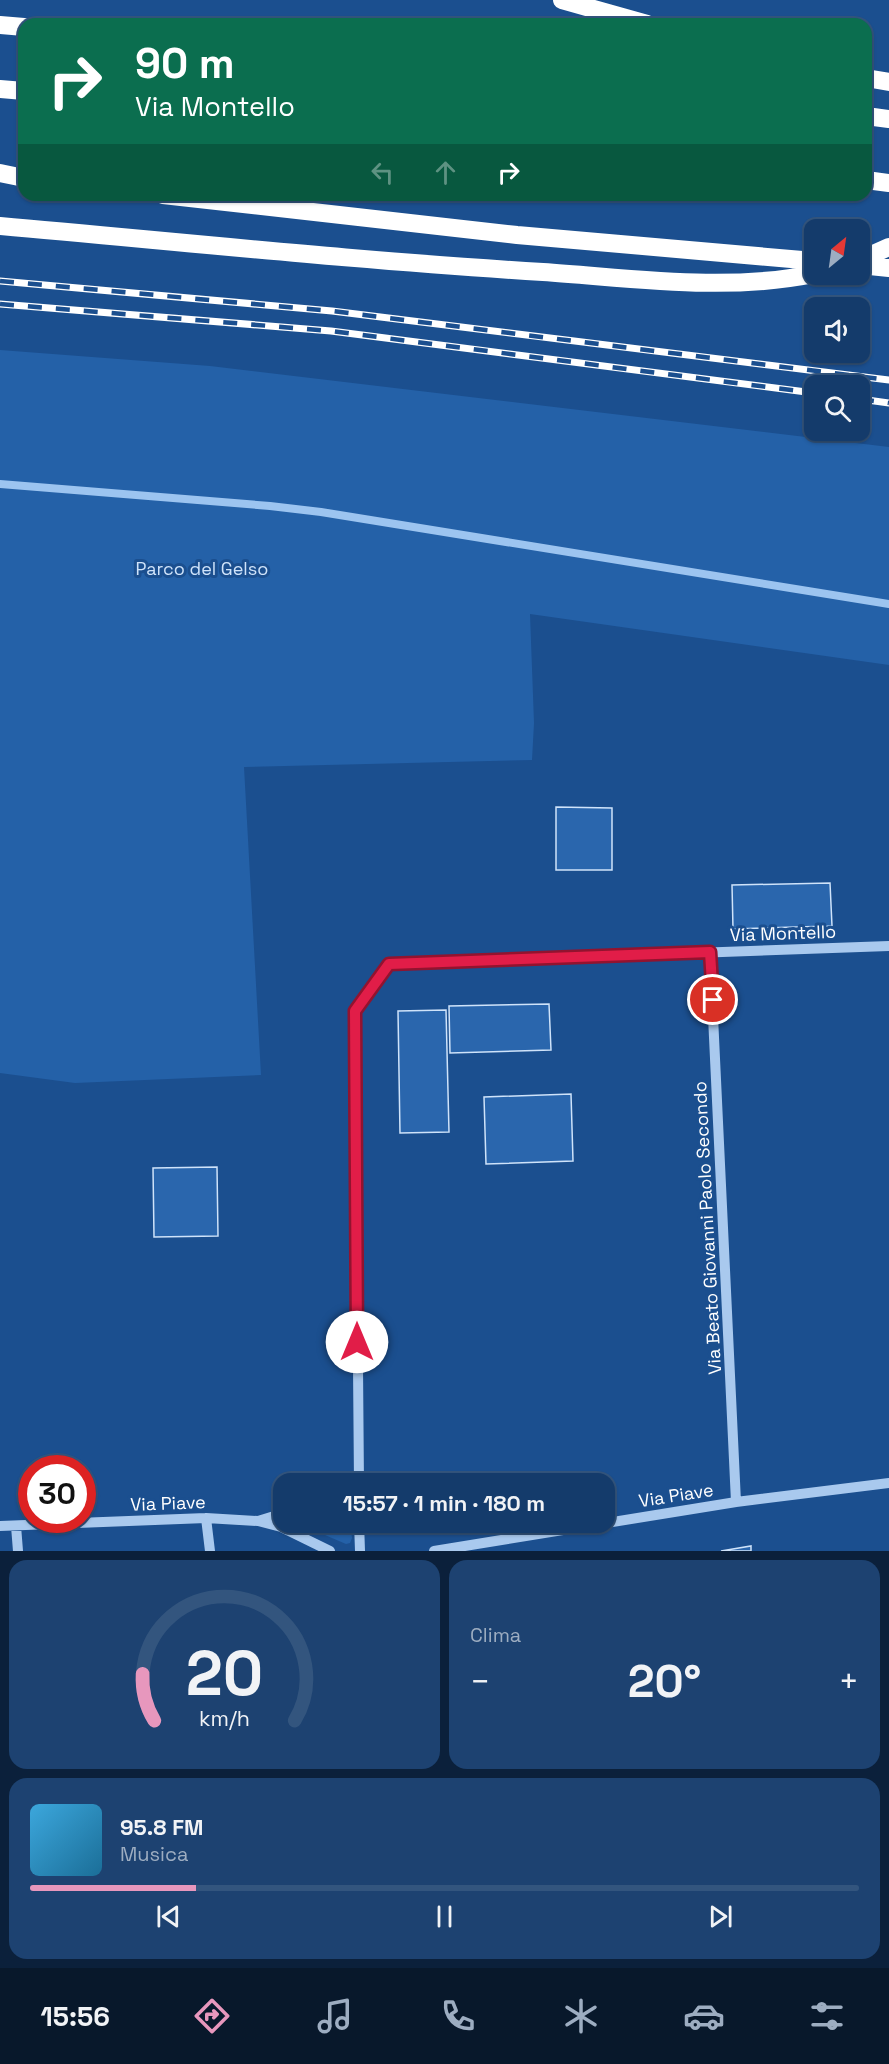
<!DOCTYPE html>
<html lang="it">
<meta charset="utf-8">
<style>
body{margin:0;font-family:"Space Grotesk",sans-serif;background:#1d4271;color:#f1f3f6;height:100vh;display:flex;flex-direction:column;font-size:22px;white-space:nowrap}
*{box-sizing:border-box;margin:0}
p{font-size:20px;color:#9dadc1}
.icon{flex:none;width:33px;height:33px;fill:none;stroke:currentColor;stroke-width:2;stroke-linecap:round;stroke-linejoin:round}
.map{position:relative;height:1551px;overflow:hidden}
.drawer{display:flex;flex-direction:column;gap:9px;padding:9px;background:#0b203b;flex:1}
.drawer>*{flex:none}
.guide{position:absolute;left:18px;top:18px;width:854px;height:183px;border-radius:18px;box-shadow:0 2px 4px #0004,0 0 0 2px #33557e;background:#0b6e4f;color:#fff;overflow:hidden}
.needle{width:39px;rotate:29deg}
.tools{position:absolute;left:804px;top:219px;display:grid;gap:12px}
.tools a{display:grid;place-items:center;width:66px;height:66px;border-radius:12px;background:#143b6b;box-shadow:0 2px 4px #0004,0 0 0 2px #33557e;font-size:30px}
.speed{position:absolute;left:18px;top:1455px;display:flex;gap:12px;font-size:30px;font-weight:700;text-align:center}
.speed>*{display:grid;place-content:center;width:78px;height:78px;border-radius:50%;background:#143b6b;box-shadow:0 2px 4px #0004,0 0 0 2px #33557e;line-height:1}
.speed .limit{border:9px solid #d22;background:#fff;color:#111}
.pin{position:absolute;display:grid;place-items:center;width:51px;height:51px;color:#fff;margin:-26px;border:3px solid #fff;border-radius:50%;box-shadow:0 2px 6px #0007}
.me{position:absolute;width:66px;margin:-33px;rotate:0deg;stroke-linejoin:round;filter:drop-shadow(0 0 4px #0008)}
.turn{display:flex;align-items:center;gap:21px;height:126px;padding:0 18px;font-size:27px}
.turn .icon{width:78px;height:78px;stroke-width:2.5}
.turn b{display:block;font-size:42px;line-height:51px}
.lanes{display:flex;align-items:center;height:57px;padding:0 18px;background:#0003;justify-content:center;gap:30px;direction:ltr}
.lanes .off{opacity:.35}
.big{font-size:45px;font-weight:700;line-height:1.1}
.drawer .widget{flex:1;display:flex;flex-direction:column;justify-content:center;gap:9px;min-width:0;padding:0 21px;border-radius:18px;background:#1d4271}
.drawer .dial{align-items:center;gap:0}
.dial svg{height:156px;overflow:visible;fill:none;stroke:#33557e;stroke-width:7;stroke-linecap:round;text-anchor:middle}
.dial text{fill:#f1f3f6;stroke:none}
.song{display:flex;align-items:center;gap:18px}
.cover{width:72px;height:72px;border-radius:9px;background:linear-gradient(135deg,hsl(200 70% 55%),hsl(200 70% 35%))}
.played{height:6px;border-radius:3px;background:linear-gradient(90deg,#e797bd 20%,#33557e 20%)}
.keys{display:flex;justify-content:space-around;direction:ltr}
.heat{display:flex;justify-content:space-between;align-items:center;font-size:33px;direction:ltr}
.drawer .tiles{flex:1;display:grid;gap:9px;grid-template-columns:1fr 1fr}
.widget:last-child{grid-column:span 2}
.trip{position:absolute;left:273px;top:1473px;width:342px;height:60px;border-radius:18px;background:#143b6b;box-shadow:0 2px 4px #0004,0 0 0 2px #33557e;font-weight:700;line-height:60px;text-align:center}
.dock{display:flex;height:96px;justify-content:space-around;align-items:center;background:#08182b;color:#9dadc1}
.dock .icon{width:42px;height:42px}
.dock .active{color:#e797bd}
.dock b{font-size:27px;color:#f1f3f6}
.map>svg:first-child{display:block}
</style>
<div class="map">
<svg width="889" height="1551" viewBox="0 0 889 1551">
<rect width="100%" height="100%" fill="#1b4f8f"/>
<!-- green -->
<path fill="#2461a8" d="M 0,350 L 210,366 L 889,447 L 889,665 L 530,614 L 534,723 L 532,760 L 244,767 L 261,1075 L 75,1083 L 0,1073 Z
M 297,1523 L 350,1523 L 352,1538 L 350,1543 L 346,1544 Z"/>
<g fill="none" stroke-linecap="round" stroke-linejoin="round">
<!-- stream -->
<path stroke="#9cc4f0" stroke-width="8" d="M 0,484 L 270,506 L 321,512 L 889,604"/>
</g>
<!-- building -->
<path fill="#2a66ad" stroke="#cfe3fa" stroke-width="1.5" d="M 556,807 L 612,808 L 612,870 L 556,870 Z
M 830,883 L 832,926 L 733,929 L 732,885 Z
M 549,1004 L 551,1050 L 450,1053 L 449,1006 Z
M 446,1010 L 449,1132 L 400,1133 L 398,1011 Z
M 571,1094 L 573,1161 L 486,1164 L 484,1097 Z
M 217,1167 L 218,1236 L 154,1237 L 153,1168 Z
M 751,1546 L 751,1551 L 721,1551 Z"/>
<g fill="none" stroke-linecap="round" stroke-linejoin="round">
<!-- minor -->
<path stroke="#a9c9ee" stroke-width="10" d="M 710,953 L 736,1502
M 359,1484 L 355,1011 L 389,964 L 889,946
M 206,1518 L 210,1551
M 258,1521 L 284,1513
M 359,1522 L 360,1551
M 0,1526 L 206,1518 L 258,1521 L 281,1527 L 330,1551
M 16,1526 L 18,1551
M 434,1551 L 736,1502 L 889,1483"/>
<!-- highway -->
<path stroke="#fff" stroke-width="18" d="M 562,0 L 647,24
M 0,25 L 24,27
M 866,78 L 889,82
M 0,89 L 24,91
M 866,116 L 889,119
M 0,173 L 24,178
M 866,180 L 889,183
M 163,195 L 517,235 L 814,261
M 0,226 C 181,242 362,261 543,272 C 633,278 725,292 814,274
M 860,260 L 889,247
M 860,265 L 889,268"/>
<defs>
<path id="rail" d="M 0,281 L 332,311 L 889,380
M 0,304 L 331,331 L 814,393
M 860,399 L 889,403"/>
</defs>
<!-- rail casing -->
<use href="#rail" stroke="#fff" stroke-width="7"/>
<!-- rail -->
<use href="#rail" stroke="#1b4f8f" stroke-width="4.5" stroke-dasharray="14" stroke-linecap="butt"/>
</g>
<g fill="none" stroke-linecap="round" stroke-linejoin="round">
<defs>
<path id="route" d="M 357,1342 L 355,1011 L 389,964 L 710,952 L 713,1000"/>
</defs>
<!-- route casing -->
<use href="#route" stroke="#92132f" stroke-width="15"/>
<!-- route -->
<use href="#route" stroke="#e11d48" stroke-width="10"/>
</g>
<g text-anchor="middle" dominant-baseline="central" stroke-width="6" stroke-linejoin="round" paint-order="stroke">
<!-- park labels -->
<g font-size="18" fill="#cfe3fa" stroke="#1b4f8f">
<text x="202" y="568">Parco del Gelso</text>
</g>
<!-- street labels -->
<g font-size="18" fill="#fff" stroke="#1b4f8f">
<text transform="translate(783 933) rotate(-2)">Via Montello</text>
<text transform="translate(707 1228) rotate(-93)">Via Beato Giovanni Paolo Secondo</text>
<text transform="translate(676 1495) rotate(-9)">Via Piave</text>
<text transform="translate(168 1503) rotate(-2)">Via Piave</text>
</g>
</g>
</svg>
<div class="tools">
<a><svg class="needle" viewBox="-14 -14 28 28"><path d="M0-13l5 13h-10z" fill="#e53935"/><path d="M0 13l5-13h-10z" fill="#9dadc1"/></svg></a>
<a><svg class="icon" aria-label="sound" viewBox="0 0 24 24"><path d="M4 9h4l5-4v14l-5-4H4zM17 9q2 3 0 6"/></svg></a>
<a><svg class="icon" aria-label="search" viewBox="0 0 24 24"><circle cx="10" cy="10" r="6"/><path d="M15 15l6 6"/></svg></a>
</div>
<div class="speed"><div class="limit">30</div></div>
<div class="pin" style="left:713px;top:1000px;background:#d93025"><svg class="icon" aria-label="arrive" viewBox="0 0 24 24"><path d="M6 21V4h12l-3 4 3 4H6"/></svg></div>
<svg class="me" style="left:357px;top:1342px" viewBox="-20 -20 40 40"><circle r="19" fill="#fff"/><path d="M0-13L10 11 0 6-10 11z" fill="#e11d48"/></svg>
<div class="trip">15:57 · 1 min · 180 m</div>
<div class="guide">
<div class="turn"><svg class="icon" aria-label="right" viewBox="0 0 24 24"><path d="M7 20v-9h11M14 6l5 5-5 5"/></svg><div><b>90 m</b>Via Montello</div></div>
<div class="lanes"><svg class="icon off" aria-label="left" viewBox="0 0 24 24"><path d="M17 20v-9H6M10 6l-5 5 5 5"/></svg><svg class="icon off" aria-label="ahead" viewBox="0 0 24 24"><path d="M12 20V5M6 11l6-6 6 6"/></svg><svg class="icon" aria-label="right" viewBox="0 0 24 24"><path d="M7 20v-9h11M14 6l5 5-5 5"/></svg></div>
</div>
</div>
<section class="drawer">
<div class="tiles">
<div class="widget dial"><svg viewBox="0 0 100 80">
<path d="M14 69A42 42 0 1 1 86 69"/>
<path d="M14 69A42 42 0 0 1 8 45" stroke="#e797bd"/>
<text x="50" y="56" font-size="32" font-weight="700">20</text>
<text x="50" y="72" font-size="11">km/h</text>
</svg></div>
<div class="widget"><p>Clima</p>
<div class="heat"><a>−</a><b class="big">20°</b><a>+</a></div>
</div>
<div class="widget">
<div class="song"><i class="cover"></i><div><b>95.8 FM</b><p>Musica</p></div></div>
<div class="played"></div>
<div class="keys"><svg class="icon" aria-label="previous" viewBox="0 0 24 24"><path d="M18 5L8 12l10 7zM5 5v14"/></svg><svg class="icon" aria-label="pause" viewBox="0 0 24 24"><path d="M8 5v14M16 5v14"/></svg><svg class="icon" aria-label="next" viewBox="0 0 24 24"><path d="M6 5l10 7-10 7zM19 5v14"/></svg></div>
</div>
</div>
</section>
<nav class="dock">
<b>15:56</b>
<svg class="icon active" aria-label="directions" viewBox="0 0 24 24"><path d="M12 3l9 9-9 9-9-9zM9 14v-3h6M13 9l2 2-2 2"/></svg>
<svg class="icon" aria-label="music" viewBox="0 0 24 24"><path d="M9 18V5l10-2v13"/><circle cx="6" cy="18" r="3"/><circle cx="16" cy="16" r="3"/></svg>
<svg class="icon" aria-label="phone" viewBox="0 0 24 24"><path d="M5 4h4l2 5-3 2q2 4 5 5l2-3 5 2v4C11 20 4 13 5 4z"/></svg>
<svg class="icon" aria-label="climate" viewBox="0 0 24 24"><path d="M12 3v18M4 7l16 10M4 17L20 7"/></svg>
<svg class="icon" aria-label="car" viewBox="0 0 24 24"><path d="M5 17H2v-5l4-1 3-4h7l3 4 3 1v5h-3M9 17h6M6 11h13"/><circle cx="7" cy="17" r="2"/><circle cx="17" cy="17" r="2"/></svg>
<svg class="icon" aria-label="filters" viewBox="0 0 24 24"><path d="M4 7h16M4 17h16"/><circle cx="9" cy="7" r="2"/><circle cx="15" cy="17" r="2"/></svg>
</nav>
